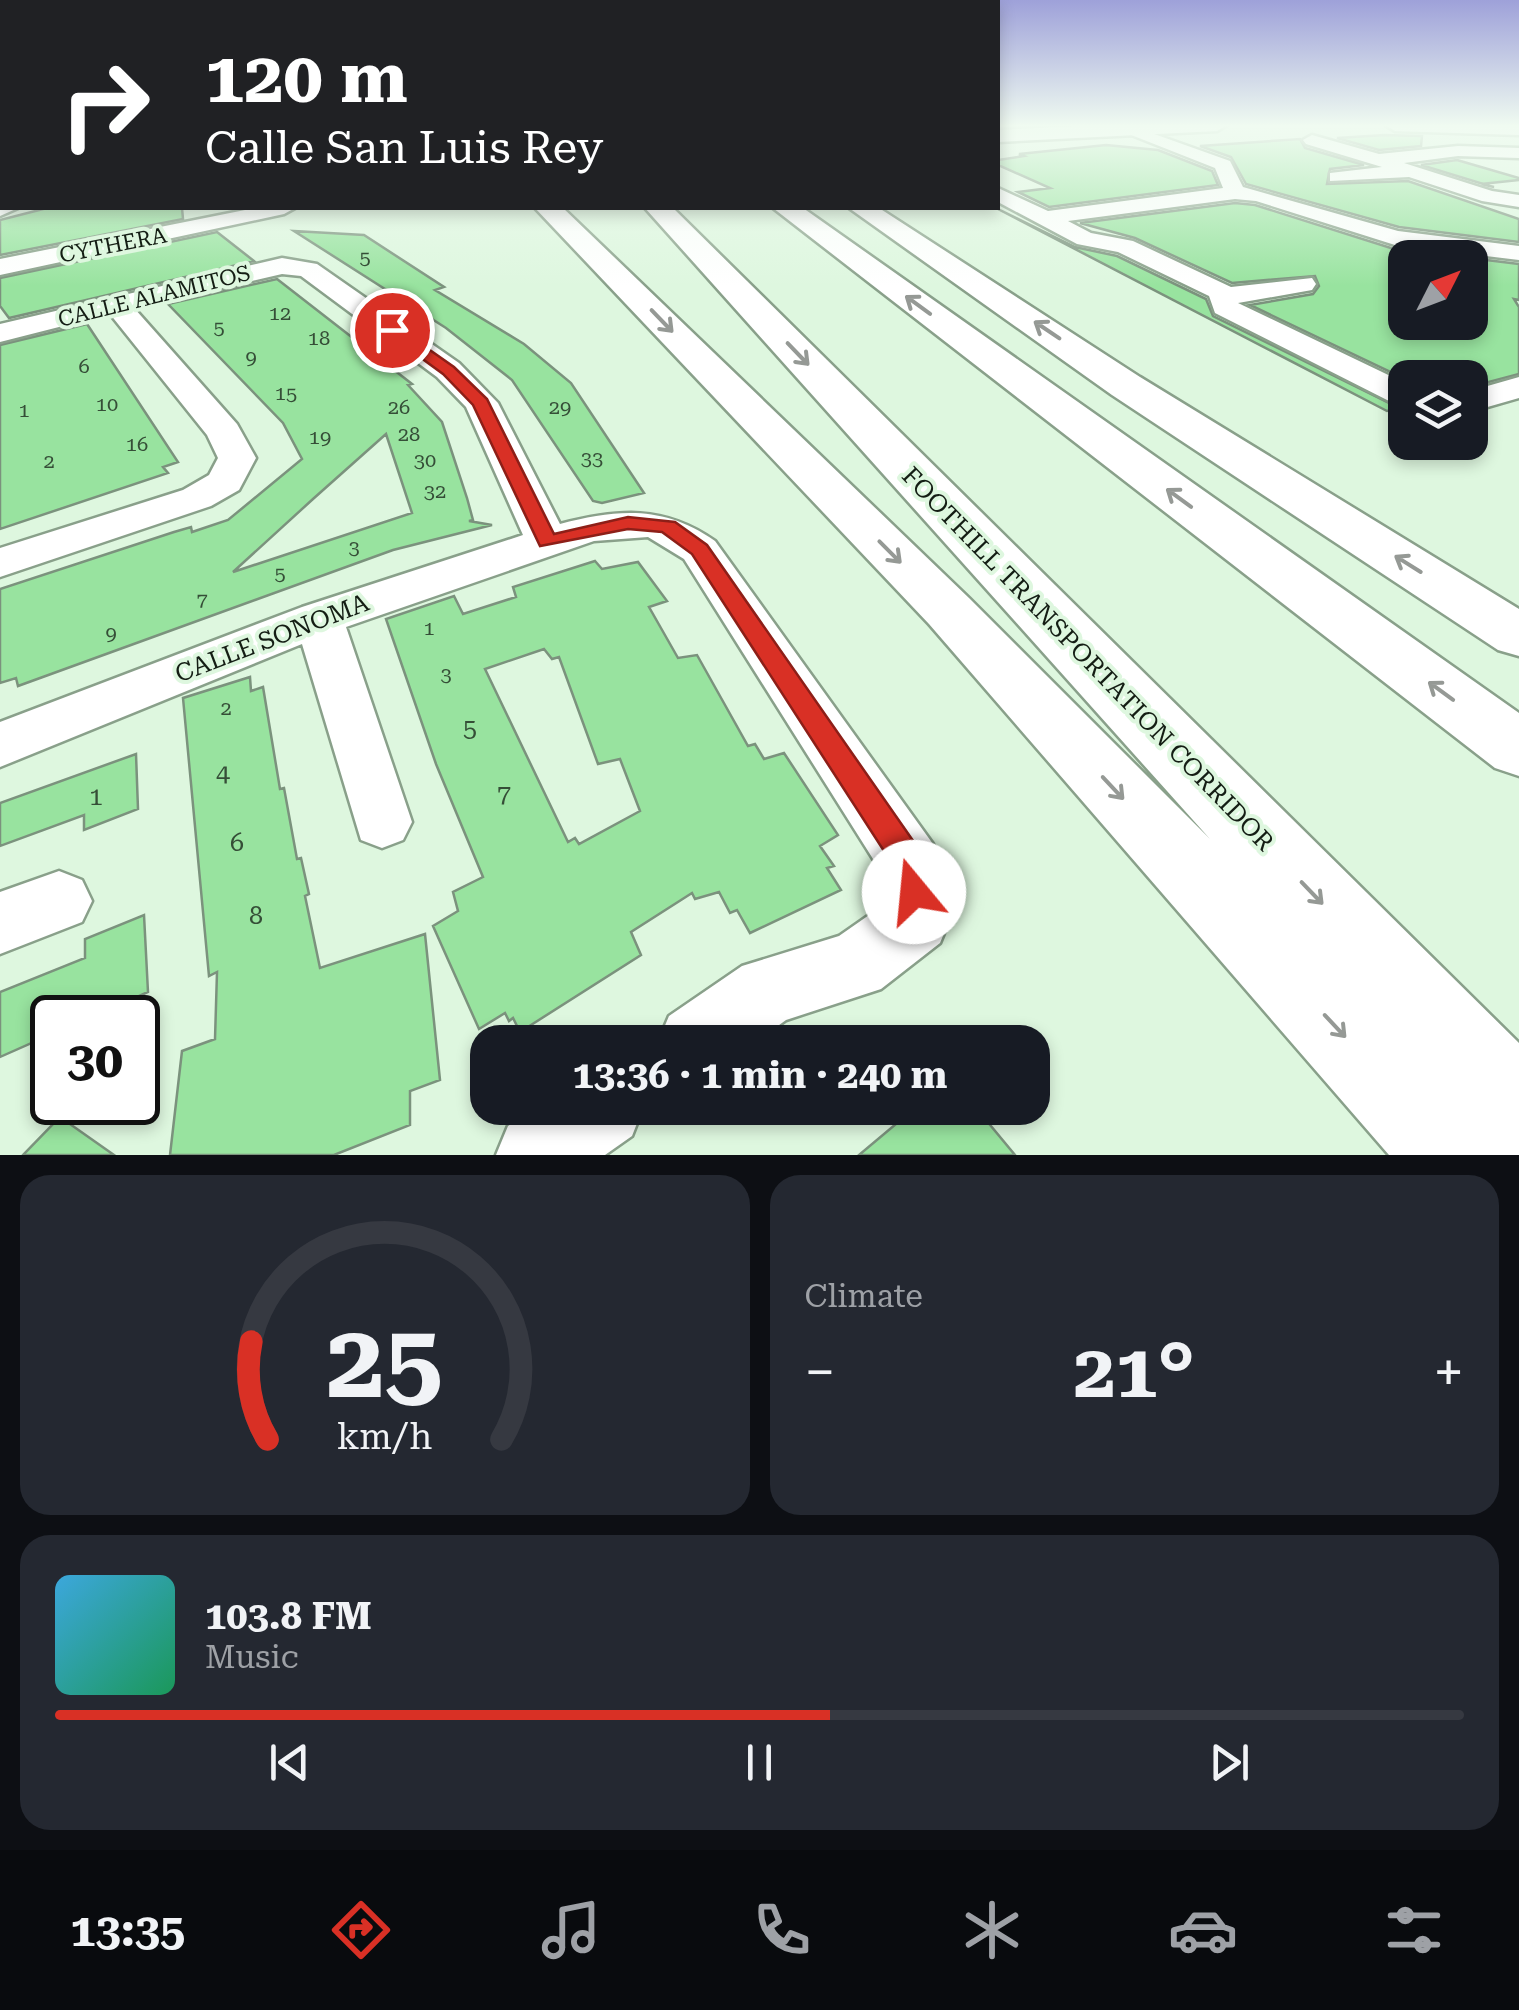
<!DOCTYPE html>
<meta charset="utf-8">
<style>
body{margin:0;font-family:"Roboto Serif",serif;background:#242831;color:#f1f3f6;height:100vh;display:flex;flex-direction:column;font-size:38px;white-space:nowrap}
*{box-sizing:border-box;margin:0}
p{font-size:32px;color:#9ea1a6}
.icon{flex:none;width:55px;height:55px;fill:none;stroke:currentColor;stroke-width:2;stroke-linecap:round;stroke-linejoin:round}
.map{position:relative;height:1155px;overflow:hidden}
.drawer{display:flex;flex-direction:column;gap:20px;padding:20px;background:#0d0f14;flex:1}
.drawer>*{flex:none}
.hud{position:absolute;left:0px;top:0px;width:1000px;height:210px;box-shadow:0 5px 15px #0003;background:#202124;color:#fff;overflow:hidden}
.needle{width:65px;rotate:48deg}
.fabs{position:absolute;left:1388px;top:240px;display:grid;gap:20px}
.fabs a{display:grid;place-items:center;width:100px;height:100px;border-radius:20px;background:#171b24;box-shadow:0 5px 15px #0003;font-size:50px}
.speed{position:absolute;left:30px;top:995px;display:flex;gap:20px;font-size:50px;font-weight:700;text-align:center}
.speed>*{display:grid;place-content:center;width:130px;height:130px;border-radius:50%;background:#171b24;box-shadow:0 5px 15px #0003;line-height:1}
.speed .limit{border:5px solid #111;border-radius:15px;background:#fff;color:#111}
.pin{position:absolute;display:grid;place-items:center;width:85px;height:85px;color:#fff;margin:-42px;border:5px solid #fff;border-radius:50%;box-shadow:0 2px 10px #0007}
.me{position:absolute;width:110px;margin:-55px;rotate:343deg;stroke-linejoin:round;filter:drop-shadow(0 0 8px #0008)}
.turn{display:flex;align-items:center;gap:35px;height:210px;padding:0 40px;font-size:45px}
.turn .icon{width:130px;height:130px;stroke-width:2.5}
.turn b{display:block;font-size:70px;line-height:85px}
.big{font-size:75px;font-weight:700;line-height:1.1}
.drawer .tile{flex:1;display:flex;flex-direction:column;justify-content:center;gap:15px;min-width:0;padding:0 35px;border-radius:30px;background:#242831}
.drawer .dial{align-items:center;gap:0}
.dial svg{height:260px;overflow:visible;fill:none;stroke:#363941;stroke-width:7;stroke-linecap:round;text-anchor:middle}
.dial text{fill:#f1f3f6;stroke:none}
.song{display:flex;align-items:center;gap:30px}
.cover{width:120px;height:120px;border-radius:15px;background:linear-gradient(135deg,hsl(200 70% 55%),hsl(150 70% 35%))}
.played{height:10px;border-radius:5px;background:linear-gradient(90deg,#d93025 55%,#363941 55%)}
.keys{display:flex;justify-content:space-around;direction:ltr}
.heat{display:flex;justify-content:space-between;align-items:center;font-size:55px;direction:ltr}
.drawer .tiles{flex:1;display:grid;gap:20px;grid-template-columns:1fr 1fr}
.tile:last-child{grid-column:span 2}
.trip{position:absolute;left:470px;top:1025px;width:580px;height:100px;border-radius:30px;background:#171b24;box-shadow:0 5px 15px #0003;font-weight:700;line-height:100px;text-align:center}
.menu{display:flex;height:160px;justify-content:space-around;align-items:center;background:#090b0e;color:#9ea1a6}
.menu .icon{width:70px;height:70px}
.menu .selected{color:#d93025}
.menu b{font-size:45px;color:#f1f3f6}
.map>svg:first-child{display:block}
</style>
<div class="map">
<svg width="1519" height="1155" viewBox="0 0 1519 1155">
<rect width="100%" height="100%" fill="#def7df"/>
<!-- building -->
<path fill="#98e39f" stroke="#7b927d" stroke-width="2.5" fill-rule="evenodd" d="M 1384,135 L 1422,136 L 1421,146 L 1379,150 L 1337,138 Z
M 1300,139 L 1305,148 L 1364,165 L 1330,169 L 1327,184 L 1408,181 L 1519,219 L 1519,242 L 1399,227 L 1246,184 L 1231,157 L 1200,146 Z
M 1106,145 L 1158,150 L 1212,171 L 1218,185 L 1049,207 L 1018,192 L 1050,188 L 998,165 L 998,160 L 1024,156 L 1019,154 Z
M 1457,160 L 1519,178 L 1519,180 L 1481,184 L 1494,187 L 1493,187 L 1421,165 Z
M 1235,203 L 1255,205 L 1394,249 L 1467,258 L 1405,258 L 1405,322 L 1470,322 L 1470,258 L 1519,264 L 1519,300 L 1514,299 L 1519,307 L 1519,374 L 1470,387 L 1470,378 L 1405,379 L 1250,305 L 1313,294 L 1319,286 L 1315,276 L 1232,283 L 1135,238 L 1080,223 Z
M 47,208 L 182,208 L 183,219 L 0,255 L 0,220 Z
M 996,208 L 1075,247 L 1117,256 L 1206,299 L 1213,316 L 1399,408 L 1387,411 Z
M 294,231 L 364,235 L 444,287 L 435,290 L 524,344 L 571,383 L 644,493 L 602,503 L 593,501 L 512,380 L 446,328 Z
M 217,232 L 254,261 L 9,318 L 0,306 L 0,278 Z
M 277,279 L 412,384 L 408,385 L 442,422 L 467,498 L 473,520 L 469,521 L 492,525 L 393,550 L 18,686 L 16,678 L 0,683 L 0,589 L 174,532 L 191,527 L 192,532 L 228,520 L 302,459 L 283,423 L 168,304 ZM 386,434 L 412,513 L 233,572 L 313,499 Z
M 87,324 L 178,462 L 163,467 L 168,473 L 0,529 L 0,345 Z
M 595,561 L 602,569 L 638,562 L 667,601 L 649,607 L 678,658 L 697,655 L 748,746 L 755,744 L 764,759 L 784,753 L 838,835 L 820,846 L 834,866 L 827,868 L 841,890 L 750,933 L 737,910 L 730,913 L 719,892 L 695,899 L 692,893 L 631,932 L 641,955 L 520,1032 L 513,1018 L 509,1021 L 505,1013 L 479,1029 L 433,926 L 458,911 L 453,892 L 483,877 L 436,764 L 386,619 L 454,596 L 463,614 L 516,597 L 513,587 ZM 544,649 L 552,659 L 559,657 L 598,764 L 620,759 L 640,811 L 579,844 L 575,838 L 568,842 L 485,669 Z
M 250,677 L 251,691 L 263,687 L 280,789 L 284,788 L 297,859 L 301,858 L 309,894 L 305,896 L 320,968 L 425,934 L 440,1080 L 410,1091 L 410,1125 L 334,1155 L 170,1155 L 182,1051 L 215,1039 L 217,972 L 209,976 L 183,698 Z
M 136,754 L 138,809 L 84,830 L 84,815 L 0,846 L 0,803 Z
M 144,915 L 148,992 L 91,1018 L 52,1018 L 52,1034 L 0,1057 L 0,992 L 85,958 L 85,939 Z
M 915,1108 L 976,1108 L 1015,1155 L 859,1155 Z
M 60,1117 L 114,1155 L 23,1155 Z"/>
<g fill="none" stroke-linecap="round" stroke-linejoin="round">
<defs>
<path id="minor" d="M 1106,125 L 1129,125 L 1230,161 L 1243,187 L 1398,231 L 1519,246 L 1519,260 L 1395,245 L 1256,201 L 1235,199 L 1068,221 L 1091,233 L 1133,241 L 1231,287 L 1312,278 L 1316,284 L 1312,290 L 1238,303 L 1405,383 L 1405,406 L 1393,403 L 1215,313 L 1209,296 L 1118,252 L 1077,244 L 998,202 L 998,188 L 1048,211 L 1223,188 L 1215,168 Z
M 1312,135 L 1379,154 L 1458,146 L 1519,148 L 1519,158 L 1458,156 L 1404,163 L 1492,191 L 1519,195 L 1519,207 L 1482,201 L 1409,177 L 1330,181 L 1330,173 L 1382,167 L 1306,144 L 1303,140 Z
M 0,202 L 2,208 L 18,208 L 0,216 Z
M 255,208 L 295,208 L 284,214 L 0,275 L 0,259 Z
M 282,258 L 317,264 L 459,363 L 498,403 L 560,524 C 618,509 664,505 715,541 L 933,844 L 943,864 L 949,921 L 940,943 L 881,989 L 786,1020 L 756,1042 L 658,1042 L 669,1016 L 742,966 L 839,936 L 882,906 L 880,870 L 684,559 L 648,537 L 594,541 L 346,627 L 412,822 L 403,840 L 382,848 L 361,840 L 302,644 L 0,767 L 0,722 L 302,607 L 523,535 L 466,407 L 437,377 L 301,276 L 282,274 L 134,308 L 237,424 L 256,458 L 239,490 L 211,506 L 0,577 L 0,548 L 183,490 L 209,475 L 218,458 L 207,435 L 110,314 L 0,342 L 0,324 Z
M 1519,377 L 1519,398 L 1470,412 L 1470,391 Z
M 59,871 L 82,880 L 92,901 L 82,922 L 0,954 L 0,892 Z
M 536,1108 L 643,1108 L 632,1136 L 605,1155 L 496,1155 L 508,1126 Z"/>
<path id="major" d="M 1100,125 L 1227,125 L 1217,131 L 998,142 L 998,130 Z
M 1385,125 L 1519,125 L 1519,135 L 1395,131 Z"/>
<path id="highway" d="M 535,208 L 563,208 L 969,598 L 1210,839 L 645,208 L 673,208 L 1519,1043 L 1519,1155 L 1389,1155 L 929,624 Z
M 773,208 L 803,208 L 1519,713 L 1519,776 L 1495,768 Z
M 849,208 L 879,208 L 1140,377 L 1519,609 L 1519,656 L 1498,650 L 1112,395 Z"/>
</defs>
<!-- minor casing -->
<use href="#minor" stroke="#89a08a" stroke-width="5"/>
<!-- major casing -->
<use href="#major" stroke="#89a08a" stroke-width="5"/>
<!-- highway casing -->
<use href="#highway" stroke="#89a08a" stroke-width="5"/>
<!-- minor -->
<use href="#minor" fill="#fff" fill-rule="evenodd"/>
<!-- major -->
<use href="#major" fill="#fff" fill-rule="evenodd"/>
<!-- highway -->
<use href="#highway" fill="#fff" fill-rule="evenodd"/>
</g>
<!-- one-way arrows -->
<defs><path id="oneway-shaft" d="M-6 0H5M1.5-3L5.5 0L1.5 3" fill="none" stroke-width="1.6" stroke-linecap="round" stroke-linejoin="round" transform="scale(2.5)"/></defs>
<g stroke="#959995">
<use href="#oneway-shaft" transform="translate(918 305) rotate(-144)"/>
<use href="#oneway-shaft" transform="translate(662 321) rotate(46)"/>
<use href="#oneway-shaft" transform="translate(1047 330) rotate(-146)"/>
<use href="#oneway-shaft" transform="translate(798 354) rotate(46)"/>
<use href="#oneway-shaft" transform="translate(1179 498) rotate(-144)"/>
<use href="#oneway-shaft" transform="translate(890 552) rotate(45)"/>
<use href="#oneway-shaft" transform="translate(1408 564) rotate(-148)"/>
<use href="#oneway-shaft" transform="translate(1441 691) rotate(-144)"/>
<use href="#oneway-shaft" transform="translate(1113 788) rotate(47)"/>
<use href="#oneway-shaft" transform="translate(1312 893) rotate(46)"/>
<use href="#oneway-shaft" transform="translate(1335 1026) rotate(47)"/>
</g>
<!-- sky -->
<linearGradient id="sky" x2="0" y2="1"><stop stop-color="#9ea1d9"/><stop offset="0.44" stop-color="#f0fbf1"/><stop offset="1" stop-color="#f0fbf1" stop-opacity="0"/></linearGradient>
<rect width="1519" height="286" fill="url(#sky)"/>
<!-- route -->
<path fill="#d93025" stroke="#8d1f18" stroke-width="2.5" d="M 387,327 L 397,327 L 454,367 L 487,399 L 554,534 L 628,517 L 675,522 L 707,545 L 923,855 L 930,892 L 925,903 L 914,907 L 902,903 L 895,868 L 692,554 L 662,532 L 628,529 L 540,546 L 473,405 L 443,374 L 387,333 Z"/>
<g text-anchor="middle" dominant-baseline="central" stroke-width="8" stroke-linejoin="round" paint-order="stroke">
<!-- number labels -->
<g font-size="20" fill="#354e37">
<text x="365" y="257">5</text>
<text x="280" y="313">12</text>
<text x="219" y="327">5</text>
<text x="319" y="338">18</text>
<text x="251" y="357">9</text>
<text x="84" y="366">6</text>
<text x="286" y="393">15</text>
<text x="107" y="404">10</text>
<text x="399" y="407">26</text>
<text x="560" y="407">29</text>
<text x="24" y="410">1</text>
<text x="409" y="434">28</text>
<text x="320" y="437">19</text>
<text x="137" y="444">16</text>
<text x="592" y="458">33</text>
<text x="425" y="460">30</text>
<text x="49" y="461">2</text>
<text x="435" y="491">32</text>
<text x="354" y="547">3</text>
<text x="280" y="573">5</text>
<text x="202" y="600">7</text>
<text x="429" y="628">1</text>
<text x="111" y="633">9</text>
<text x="446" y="674">3</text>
<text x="226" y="708">2</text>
</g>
<!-- far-street labels -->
<g font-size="22" fill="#141d14" stroke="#def7df">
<text transform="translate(113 245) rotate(-11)">CYTHERA</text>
<text transform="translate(154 296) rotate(-14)">CALLE ALAMITOS</text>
</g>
<!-- street labels -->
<g font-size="25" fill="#141d14" stroke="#def7df">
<text transform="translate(272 638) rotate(-21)">CALLE SONOMA</text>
<text transform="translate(1088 659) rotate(46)">FOOTHILL TRANSPORTATION CORRIDOR</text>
</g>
<!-- near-number labels -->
<g font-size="25" fill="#354e37">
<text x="470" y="728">5</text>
<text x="223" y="773">4</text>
<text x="504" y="793">7</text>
<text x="96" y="796">1</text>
<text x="237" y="842">6</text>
<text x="256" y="915">8</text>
</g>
</g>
</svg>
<div class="fabs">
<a><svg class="needle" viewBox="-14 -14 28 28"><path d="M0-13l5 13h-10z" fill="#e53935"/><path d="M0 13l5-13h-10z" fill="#9ea1a6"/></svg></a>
<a><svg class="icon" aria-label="layers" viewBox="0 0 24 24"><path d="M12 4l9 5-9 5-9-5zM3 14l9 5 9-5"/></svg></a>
</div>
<div class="speed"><div class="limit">30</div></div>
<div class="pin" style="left:392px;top:330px;background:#d93025"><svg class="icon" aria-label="arrive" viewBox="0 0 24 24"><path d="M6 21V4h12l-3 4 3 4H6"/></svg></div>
<svg class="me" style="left:914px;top:892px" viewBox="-20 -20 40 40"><circle r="19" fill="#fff"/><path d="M0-13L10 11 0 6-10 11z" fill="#d93025"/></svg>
<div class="trip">13:36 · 1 min · 240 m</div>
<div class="hud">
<div class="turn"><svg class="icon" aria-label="right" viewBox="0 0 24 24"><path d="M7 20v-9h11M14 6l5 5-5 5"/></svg><div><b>120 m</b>Calle San Luis Rey</div></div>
</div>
</div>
<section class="drawer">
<div class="tiles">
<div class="tile dial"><svg viewBox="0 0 100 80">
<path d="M14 69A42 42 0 1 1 86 69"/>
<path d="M14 69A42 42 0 0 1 9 39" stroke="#d93025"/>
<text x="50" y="56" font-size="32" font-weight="700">25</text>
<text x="50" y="72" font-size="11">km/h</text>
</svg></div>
<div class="tile"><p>Climate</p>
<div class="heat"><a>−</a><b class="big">21°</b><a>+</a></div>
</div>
<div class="tile">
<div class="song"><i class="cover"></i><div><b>103.8 FM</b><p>Music</p></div></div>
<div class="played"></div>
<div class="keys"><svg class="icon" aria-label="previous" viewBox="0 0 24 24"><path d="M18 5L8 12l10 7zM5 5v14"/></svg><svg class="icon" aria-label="pause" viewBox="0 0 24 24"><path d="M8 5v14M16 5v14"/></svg><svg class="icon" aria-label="next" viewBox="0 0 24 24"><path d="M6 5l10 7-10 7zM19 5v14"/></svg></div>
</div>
</div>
</section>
<nav class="menu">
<b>13:35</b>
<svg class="icon selected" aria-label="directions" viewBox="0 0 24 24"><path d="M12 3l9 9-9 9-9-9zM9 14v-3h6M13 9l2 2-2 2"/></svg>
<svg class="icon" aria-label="music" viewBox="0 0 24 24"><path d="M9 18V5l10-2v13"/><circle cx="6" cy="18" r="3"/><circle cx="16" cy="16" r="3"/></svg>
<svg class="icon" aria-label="phone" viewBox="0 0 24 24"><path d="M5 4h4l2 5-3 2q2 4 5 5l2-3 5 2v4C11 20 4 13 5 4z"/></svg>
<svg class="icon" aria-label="climate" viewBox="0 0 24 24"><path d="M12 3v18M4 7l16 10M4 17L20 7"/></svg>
<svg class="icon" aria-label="car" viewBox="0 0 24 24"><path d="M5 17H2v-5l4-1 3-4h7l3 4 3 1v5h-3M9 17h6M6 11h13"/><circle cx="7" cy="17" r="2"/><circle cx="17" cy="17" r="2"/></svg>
<svg class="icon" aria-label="filters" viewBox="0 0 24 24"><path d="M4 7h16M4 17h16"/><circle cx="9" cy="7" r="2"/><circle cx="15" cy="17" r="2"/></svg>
</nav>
